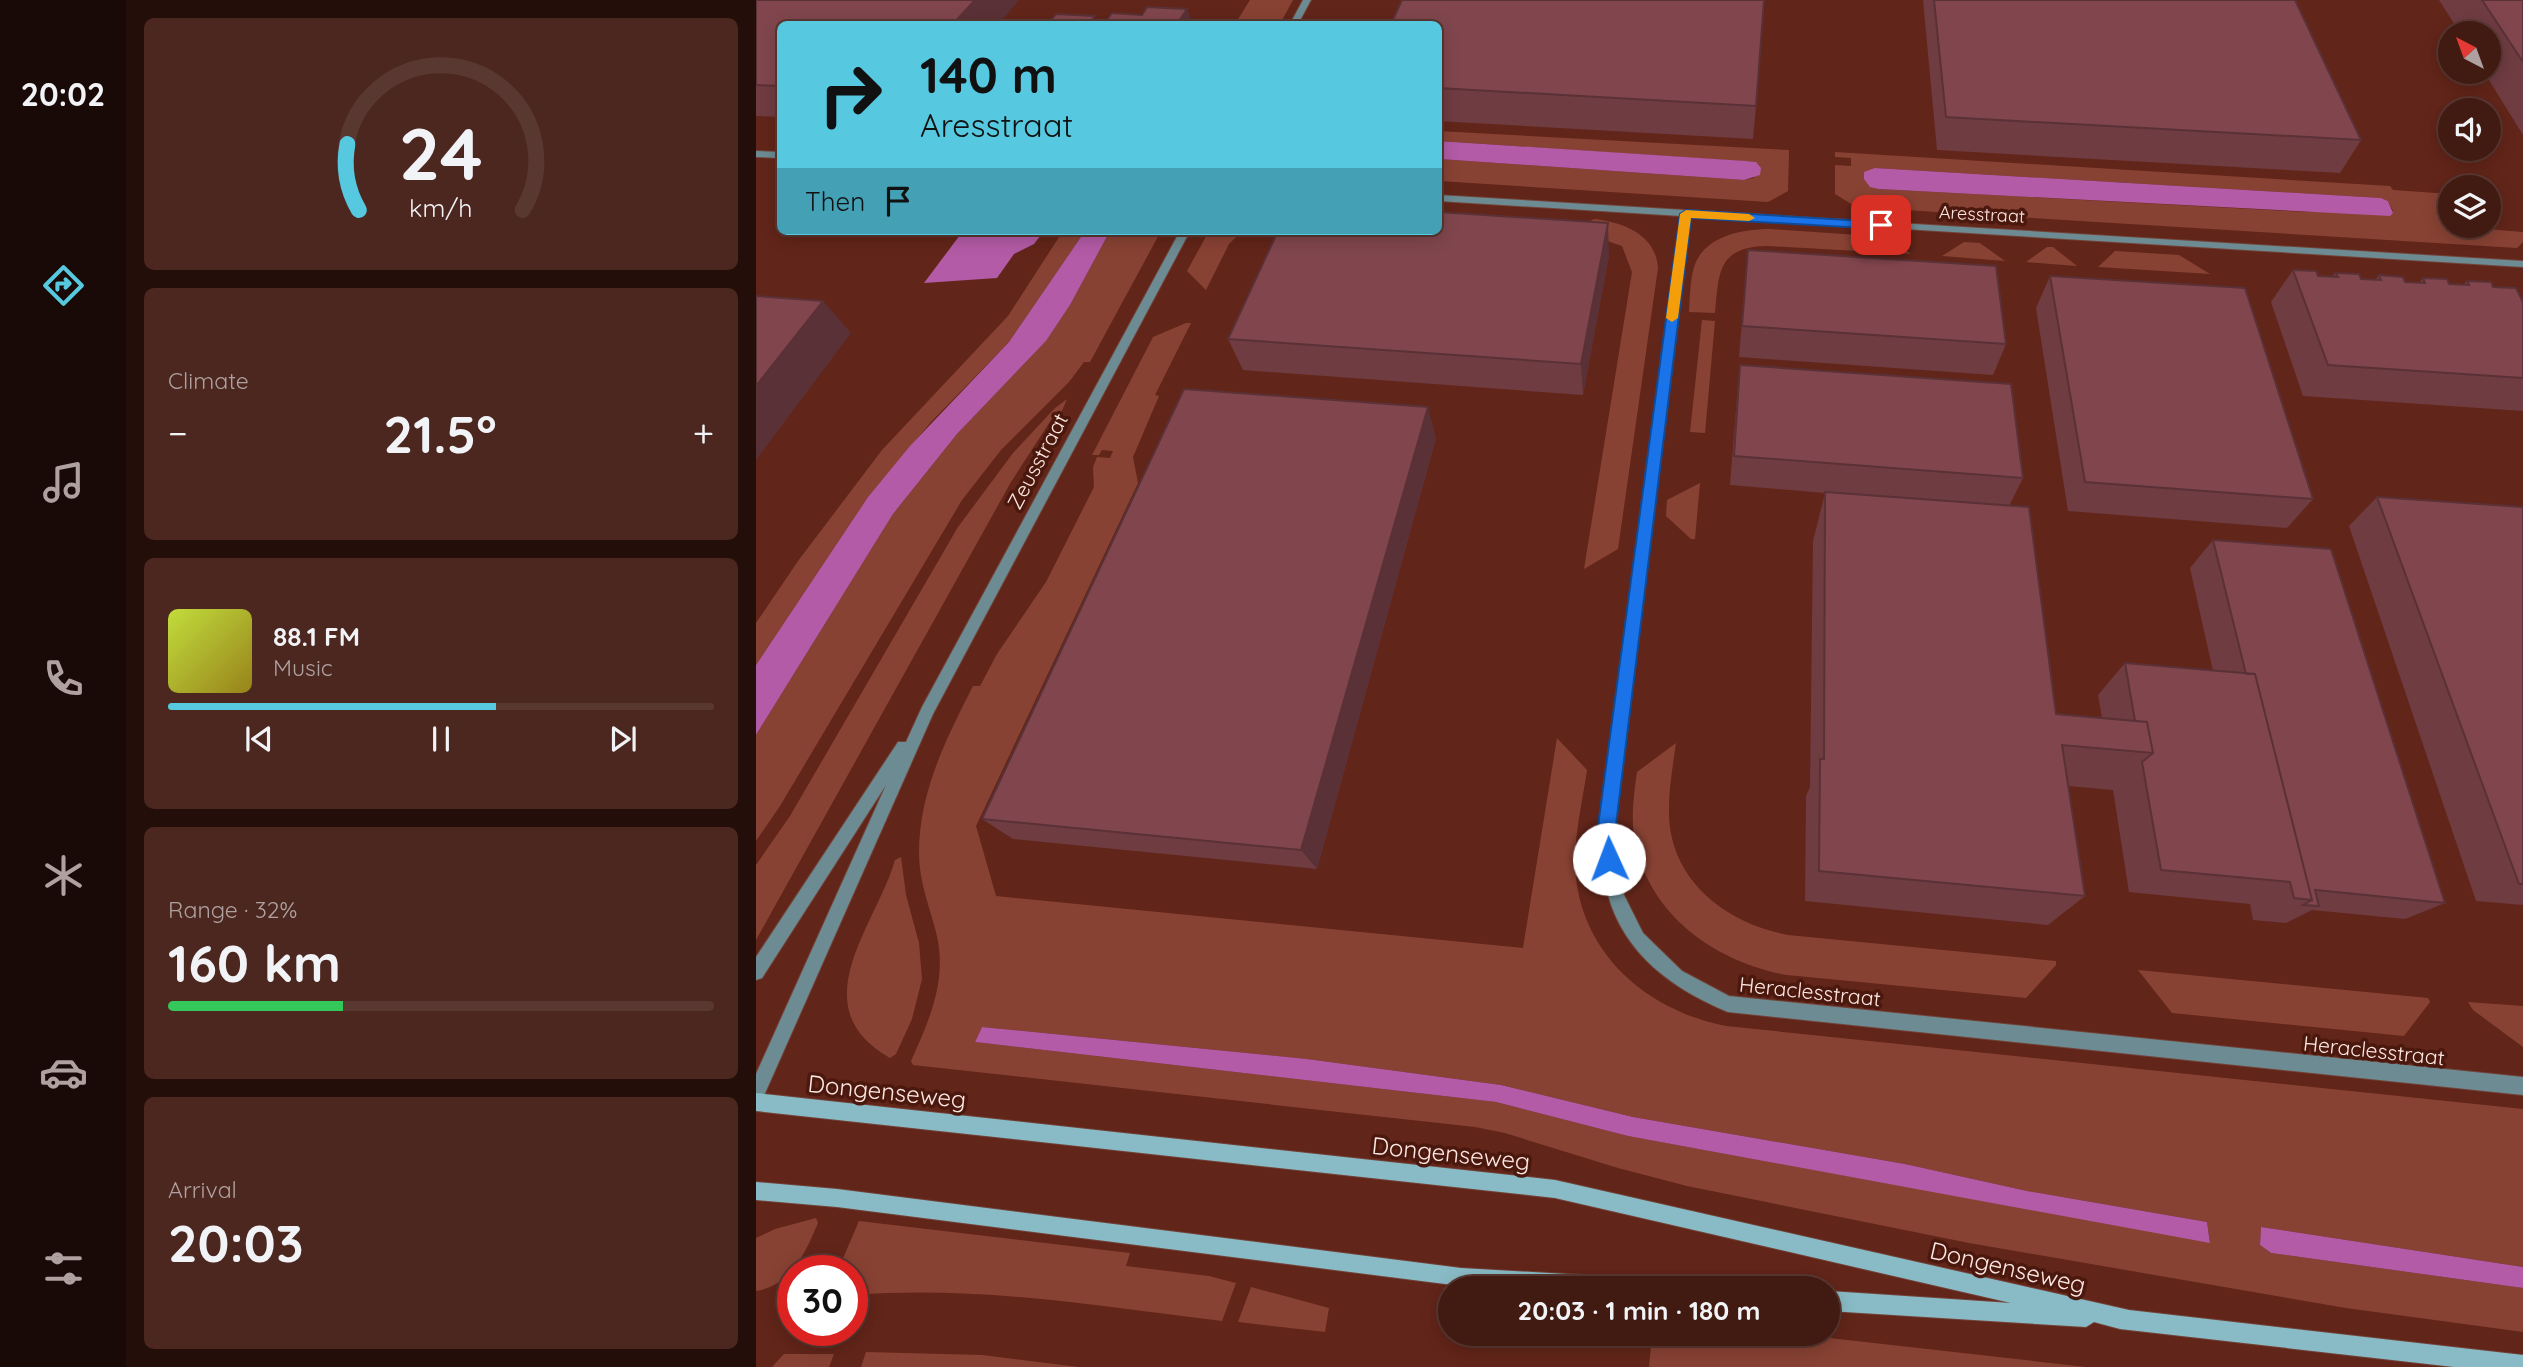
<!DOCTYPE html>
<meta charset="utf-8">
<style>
body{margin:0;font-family:Quicksand,sans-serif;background:#4c2720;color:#f1f3f6;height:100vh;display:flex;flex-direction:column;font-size:26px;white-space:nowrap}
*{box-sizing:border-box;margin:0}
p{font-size:23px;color:#aea19f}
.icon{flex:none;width:38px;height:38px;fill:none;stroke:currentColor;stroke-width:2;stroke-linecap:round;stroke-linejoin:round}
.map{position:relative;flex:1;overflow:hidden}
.sheet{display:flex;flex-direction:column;gap:18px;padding:18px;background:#240e0a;width:630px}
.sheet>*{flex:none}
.banner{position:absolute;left:21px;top:21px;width:665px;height:214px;border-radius:10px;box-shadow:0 4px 18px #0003,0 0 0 2px #5a3832;background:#56c9e1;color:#111;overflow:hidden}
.needle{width:46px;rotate:319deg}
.tools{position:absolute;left:1682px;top:21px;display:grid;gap:14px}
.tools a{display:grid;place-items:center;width:63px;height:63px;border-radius:50%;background:#411a12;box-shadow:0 4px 18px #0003,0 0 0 2px #5a3832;font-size:35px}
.speed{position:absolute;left:21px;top:1255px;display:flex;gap:14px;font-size:35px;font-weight:700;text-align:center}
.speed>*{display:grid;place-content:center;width:91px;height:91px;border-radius:50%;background:#411a12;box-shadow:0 4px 18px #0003,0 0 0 2px #5a3832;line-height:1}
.speed .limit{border:10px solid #d22;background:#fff;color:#111}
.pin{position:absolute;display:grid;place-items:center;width:60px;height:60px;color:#fff;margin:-30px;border-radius:14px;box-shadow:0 4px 10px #0006}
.me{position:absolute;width:77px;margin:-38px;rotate:358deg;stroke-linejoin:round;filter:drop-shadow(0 0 5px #0008)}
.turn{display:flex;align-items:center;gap:24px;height:147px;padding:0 28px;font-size:32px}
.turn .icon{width:91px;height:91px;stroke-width:2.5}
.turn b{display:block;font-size:49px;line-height:60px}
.then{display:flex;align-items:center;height:66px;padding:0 28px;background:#0003;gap:14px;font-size:26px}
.big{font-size:52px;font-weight:700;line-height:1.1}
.sheet .card{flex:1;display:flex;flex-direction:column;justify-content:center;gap:10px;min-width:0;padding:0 24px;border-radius:10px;background:#4c2720}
.sheet .dial{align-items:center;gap:0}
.dial svg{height:182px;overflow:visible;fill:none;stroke:#5a3832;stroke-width:7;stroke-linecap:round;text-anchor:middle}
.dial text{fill:#f1f3f6;stroke:none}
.song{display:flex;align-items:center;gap:21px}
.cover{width:84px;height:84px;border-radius:10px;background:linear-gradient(135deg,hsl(70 70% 55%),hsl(50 70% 35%))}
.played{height:7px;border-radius:4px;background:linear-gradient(90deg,#56c9e1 60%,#5a3832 60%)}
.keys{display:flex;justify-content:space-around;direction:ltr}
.heat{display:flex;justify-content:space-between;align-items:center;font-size:38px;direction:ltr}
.charge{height:10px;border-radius:5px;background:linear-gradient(90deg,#34c759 32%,#5a3832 0)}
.trip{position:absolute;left:682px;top:1276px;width:402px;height:70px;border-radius:35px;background:#411a12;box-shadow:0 4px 18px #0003,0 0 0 2px #5a3832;font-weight:700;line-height:70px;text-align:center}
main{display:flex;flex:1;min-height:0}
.menu{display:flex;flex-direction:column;width:126px;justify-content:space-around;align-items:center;background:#1a0a07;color:#aea19f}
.menu .icon{width:49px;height:49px}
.menu .active{color:#56c9e1}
.menu b{font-size:32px;color:#f1f3f6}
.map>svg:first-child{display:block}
</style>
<main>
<nav class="menu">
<b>20:02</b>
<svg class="icon active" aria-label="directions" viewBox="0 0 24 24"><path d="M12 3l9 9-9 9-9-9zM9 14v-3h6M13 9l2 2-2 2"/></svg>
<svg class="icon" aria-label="music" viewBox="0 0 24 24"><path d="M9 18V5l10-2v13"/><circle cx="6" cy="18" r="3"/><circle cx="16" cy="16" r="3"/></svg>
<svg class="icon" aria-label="phone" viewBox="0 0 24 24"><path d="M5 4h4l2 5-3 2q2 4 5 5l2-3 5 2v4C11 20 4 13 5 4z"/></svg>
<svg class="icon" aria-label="climate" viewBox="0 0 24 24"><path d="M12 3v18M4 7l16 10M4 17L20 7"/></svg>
<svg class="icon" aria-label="car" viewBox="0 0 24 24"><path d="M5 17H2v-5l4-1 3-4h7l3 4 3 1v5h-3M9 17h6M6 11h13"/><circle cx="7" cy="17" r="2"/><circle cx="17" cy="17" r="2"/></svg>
<svg class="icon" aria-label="filters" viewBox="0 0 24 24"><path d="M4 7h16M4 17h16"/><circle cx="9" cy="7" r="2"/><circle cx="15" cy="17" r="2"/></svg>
</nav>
<section class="sheet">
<div class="card dial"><svg viewBox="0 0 100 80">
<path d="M14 69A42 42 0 1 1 86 69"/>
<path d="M14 69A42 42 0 0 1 9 40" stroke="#56c9e1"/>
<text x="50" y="56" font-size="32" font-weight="700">24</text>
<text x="50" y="72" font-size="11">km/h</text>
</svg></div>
<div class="card"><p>Climate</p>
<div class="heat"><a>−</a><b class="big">21.5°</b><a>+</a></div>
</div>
<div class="card">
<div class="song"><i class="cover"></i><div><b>88.1 FM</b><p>Music</p></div></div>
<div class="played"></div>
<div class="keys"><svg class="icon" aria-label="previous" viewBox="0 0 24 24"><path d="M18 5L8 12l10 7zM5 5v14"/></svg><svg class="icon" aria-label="pause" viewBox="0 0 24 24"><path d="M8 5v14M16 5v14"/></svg><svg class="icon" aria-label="next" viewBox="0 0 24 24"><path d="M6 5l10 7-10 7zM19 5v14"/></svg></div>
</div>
<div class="card"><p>Range · 32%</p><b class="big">160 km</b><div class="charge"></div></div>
<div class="card"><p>Arrival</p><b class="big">20:03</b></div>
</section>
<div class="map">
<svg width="1767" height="1367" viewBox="0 0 1767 1367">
<rect width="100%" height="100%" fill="#572318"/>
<!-- built -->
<path fill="#622519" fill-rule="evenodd" d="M 0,0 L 1767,0 L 1767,1367 L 0,1367 ZM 24,24 L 682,24 L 682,231 L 24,231 ZM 1694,33 L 1732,33 L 1732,72 L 1694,72 ZM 1694,110 L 1732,110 L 1732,149 L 1694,149 ZM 1694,187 L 1732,187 L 1732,226 L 1694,226 ZM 37,1270 L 96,1270 L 96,1330 L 37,1330 ZM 695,1288 L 1073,1288 L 1073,1334 L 695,1334 Z"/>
<!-- green -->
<path fill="#884233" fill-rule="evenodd" d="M 494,0 L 537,0 L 524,24 L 479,24 Z
M 682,131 L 1033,150 L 1032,191 L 1012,202 L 683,181 L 683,159 L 988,180 L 998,178 L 1000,162 L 683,141 Z
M 1079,152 L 1634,186 L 1637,190 L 1694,194 L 1694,226 L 1767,232 L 1767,242 L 1761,248 L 1100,207 L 1079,194 L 1079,165 L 1095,166 L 1095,158 L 1079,157 ZM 1119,168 L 1625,198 L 1632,201 L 1637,211 L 1550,212 L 1123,189 Z
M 838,219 C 866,222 900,234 902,268 L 862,549 L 828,569 L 876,272 L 866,246 L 831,234 L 815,232 Z
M 1014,229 L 1131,237 L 1155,254 L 1011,246 C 961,247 963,273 959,313 L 933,312 C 934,297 934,281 938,267 C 948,236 986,229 1014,229 Z
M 307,231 L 329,231 L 253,342 L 175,422 L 112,497 L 0,665 L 0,623 L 42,561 L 126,450 L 252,316 Z
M 354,231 L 405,231 L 334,362 L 328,362 L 313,382 L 245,450 L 206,500 L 24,806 L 0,841 L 0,735 L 137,514 L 201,434 L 290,341 L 314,305 Z
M 453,231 L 486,231 L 473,244 L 450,290 L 431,271 Z
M 1208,242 L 1224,243 L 1249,261 L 1186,256 Z
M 1291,247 L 1297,247 L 1321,266 L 1270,262 Z
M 1359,251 L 1423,255 L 1454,274 L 1342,267 Z
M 946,320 L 959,321 L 949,433 L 934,432 Z
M 430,323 L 435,323 L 399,395 L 403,396 L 377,457 L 382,483 L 220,826 L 240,896 L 767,948 L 801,738 L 831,770 C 826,805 816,843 820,878 C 829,958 894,1011 970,1026 L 1767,1109 L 1767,1267 L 1505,1227 L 1504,1245 L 1515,1253 L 1767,1288 L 1767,1332 L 1590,1308 L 1213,1243 L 931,1186 L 862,1168 L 749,1133 L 719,1127 L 157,1065 L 155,1061 C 174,1019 192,978 180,932 C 173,905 163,881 163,853 C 163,792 190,739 217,686 L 224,686 L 241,654 L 290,582 L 338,487 L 337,467 L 341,457 L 354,458 L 357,451 L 346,450 L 343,455 L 336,455 L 397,337 ZM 226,1027 L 551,1059 L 745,1085 L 877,1117 L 1149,1164 L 1271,1191 L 1451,1222 L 1454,1242 L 872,1136 L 740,1102 L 219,1042 Z
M 311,399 L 303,418 L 297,417 L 255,482 L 0,940 L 0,865 L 34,816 L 202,527 L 257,453 L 298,409 Z
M 944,483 L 939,539 L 935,539 L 910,516 L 911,500 Z
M 920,743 C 917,765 913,787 913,808 C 911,878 968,923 1032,935 L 1300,961 L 1300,965 L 1270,998 L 1031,975 C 958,962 890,913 878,836 C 875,815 878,793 881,772 Z
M 145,857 L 150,895 L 163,943 L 166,979 L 156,1019 L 140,1054 L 134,1058 C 44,1007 120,926 139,860 Z
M 1382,970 L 1672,998 L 1674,1002 L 1648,1036 L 1416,1013 Z
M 1712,1002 L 1767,1006 L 1767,1047 L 1717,1010 Z
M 60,1218 L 62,1223 C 49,1253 36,1285 0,1291 L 0,1238 L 19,1229 Z
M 103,1221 L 374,1253 L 370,1266 L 453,1276 L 480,1283 L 466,1321 C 343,1306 220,1285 96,1295 L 96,1270 L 82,1270 Z
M 495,1287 L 573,1308 L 569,1332 L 482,1322 Z
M 896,1334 L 1038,1334 L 1330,1367 L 893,1367 Z
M 110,1352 L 226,1355 L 323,1367 L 105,1367 Z
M 28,1354 L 78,1354 L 73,1367 L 16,1367 Z"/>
<!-- water -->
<path fill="#b35ba6" d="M 682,141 L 990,161 L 1000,162 L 1005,168 L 1004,175 L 988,180 L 683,159 Z
M 1119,168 L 1625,198 L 1632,201 L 1637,213 L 1634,216 L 1123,189 L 1114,187 L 1108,179 L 1108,172 Z
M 207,231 L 288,231 L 278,244 L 258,254 L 241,278 L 168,283 Z
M 329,231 L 354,231 L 314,305 L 290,341 L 201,434 L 137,514 L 0,735 L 0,665 L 112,497 L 154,446 L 253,342 Z
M 226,1027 L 551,1059 L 745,1085 L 877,1117 L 1149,1164 L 1271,1191 L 1451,1222 L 1454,1243 L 872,1136 L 740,1102 L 219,1042 Z
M 1505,1227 L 1767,1267 L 1767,1288 L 1515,1253 L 1504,1245 Z"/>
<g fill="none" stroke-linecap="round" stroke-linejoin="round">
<defs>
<path id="lane" d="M 0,151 L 24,152 L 24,158 L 0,157 Z"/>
<path id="street" d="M 547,0 L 555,0 L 542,24 L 534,24 Z
M 682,195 L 1767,261 L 1767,267 L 935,216 L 857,841 L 868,895 L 887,933 L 926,971 L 973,996 L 1767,1077 L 1767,1095 L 972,1012 C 918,990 868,954 852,895 C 847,877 845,859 841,841 L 925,216 L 682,201 Z
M 424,231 L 434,231 L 177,714 L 6,1100 L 0,1103 L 0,1074 L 130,785 L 6,978 L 0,980 L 0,957 L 142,742 L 150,742 L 166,707 Z"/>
<path id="secondary" d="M 0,1093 L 799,1180 L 1373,1310 L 1767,1355 L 1767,1367 L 1698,1367 L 1364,1329 L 1338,1322 L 1330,1327 L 1073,1311 L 1073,1291 L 1255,1303 L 799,1198 L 0,1111 Z
M 0,1182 L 81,1189 L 705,1268 L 879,1278 L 886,1281 L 889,1288 L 705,1286 L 81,1207 L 0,1200 Z"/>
</defs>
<!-- lane casing -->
<use href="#lane" stroke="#724238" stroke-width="2"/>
<!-- street casing -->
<use href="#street" stroke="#724238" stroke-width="2"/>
<!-- secondary casing -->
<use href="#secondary" stroke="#724238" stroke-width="2"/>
<!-- lane -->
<use href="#lane" fill="#6c8b92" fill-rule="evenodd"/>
<!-- street -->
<use href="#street" fill="#6c8b92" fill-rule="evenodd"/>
<!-- secondary -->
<use href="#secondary" fill="#89bbc6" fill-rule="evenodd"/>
</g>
<!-- wall -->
<path fill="#6f3c42" d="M 0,0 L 24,24 L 24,117 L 0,116 Z
M 1167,0 L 1539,0 L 1605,140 L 1584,173 L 1181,150 Z
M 1683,0 L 1767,0 L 1767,135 L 1728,72 L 1732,72 L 1732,33 L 1704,33 Z
M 682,24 L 1000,106 L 997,139 L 682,121 Z
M 1709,226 L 1727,226 L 1724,230 L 1711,229 Z
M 992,250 L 1250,344 L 1237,375 L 983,357 Z
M 853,255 L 827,395 L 487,370 L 472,339 Z
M 1537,270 L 1562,276 L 1576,277 L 1579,273 L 1605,279 L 1619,280 L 1623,275 L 1649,282 L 1663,283 L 1667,278 L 1693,284 L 1707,285 L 1711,281 L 1737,287 L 1767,302 L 1767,411 L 1547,396 L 1515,302 Z
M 1294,276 L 1557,499 L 1531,528 L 1312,511 L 1280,308 Z
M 984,365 L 1267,478 L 1253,506 L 1300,714 L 1346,718 L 1342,695 L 1369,663 L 1457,671 L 1434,568 L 1457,540 L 1689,903 L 1649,919 L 1556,910 L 1530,923 L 1497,920 L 1494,904 L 1373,892 L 1357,790 L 1312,786 L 1329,896 L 1292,925 L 1049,901 L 1050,796 L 1054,787 L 1057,541 L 1069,493 L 974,485 L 981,396 Z
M 680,438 L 561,869 L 257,839 L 226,819 Z
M 1621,497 L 1767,507 L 1767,905 L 1720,901 L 1593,526 Z"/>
<!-- shaded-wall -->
<path fill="#5a3136" d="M 219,0 L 263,0 L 243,24 L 197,24 Z
M 431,9 L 437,24 L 421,24 Z
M 852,223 L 853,255 L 827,395 L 825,364 Z
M 67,301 L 95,333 L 0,460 L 0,386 Z
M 672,407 L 680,438 L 561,869 L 545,850 Z"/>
<!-- building -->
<path fill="#81464d" stroke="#5a3136" stroke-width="2" d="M 0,0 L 219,0 L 197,24 L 24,24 L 24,86 L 0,85 Z
M 646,0 L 1008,0 L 1000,106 L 682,88 L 682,24 L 635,24 Z
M 1178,0 L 1539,0 L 1605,140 L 1190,117 Z
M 1726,0 L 1767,0 L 1767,62 Z
M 391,7 L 431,9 L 421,24 L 292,24 L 300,14 L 339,16 L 336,20 L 350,21 L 356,13 L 386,15 Z
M 682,212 L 852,223 L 825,364 L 472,339 L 522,231 L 682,231 Z
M 992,250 L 1240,266 L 1250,344 L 986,326 Z
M 1537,270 L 1560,271 L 1562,276 L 1582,277 L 1579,273 L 1603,274 L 1605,279 L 1625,280 L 1623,275 L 1647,277 L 1649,282 L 1669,283 L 1667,278 L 1691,279 L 1693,284 L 1713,285 L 1711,281 L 1735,282 L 1737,287 L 1760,288 L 1767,302 L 1767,378 L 1572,365 Z
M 1294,276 L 1489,288 L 1557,499 L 1329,482 Z
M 0,296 L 67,301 L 0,386 Z
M 984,365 L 1255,384 L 1267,478 L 978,456 Z
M 428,389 L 672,407 L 545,850 L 226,819 Z
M 1069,492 L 1273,507 L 1300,714 L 1391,722 L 1397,753 L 1306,745 L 1329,896 L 1063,871 L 1064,759 L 1068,759 Z
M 1621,497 L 1767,507 L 1767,884 L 1763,884 Z
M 1457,540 L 1575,549 L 1689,903 L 1559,890 L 1563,906 L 1547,905 L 1556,900 L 1499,674 L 1490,674 Z
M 1369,663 L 1499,674 L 1556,900 L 1538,898 L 1534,882 L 1405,870 L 1386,762 L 1397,753 L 1391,722 L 1379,721 Z"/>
<!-- route -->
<path fill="#1a73e8" stroke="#114b97" stroke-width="2" d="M 930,210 L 1125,222 L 1131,225 L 1125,229 L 935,218 L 858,841 L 861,859 L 859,865 L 853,868 L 846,865 L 840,841 L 924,214 Z"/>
<!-- slow -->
<path fill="#f59e0b" d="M 930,210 L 993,214 L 999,218 L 993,221 L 935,218 L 922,318 L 916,322 L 910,318 L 924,214 Z"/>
<g text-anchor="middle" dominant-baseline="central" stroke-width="7" stroke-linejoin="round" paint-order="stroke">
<!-- far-street labels -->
<g font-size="18" fill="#fde7e2" stroke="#4b180e">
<text transform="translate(1226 214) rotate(3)">Aresstraat</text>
</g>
<!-- street labels -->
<g font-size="21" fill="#fde7e2" stroke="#4b180e">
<text transform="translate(281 461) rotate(-62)">Zeusstraat</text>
<text transform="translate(1054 991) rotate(6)">Heraclesstraat</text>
<text transform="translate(1618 1050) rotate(6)">Heraclesstraat</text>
</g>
<!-- near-street labels -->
<g font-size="24" fill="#fde7e2" stroke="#4b180e">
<text transform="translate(131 1091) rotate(6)">Dongenseweg</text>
<text transform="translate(695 1153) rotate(6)">Dongenseweg</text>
<text transform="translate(1252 1267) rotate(13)">Dongenseweg</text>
</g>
</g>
</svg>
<div class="tools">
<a><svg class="needle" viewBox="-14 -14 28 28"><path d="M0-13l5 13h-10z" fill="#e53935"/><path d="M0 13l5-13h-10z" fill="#aea19f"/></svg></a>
<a><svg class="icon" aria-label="sound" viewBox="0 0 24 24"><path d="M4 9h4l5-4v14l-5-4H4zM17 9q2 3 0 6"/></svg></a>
<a><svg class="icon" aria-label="layers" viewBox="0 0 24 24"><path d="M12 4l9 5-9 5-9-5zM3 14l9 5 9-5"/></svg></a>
</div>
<div class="speed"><div class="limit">30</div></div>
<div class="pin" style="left:1125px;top:225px;background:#d93025"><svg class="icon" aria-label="arrive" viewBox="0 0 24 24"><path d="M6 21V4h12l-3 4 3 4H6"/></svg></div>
<svg class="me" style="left:853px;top:859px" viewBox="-20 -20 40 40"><circle r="19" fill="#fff"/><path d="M0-13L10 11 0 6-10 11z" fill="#1a73e8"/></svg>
<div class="trip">20:03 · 1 min · 180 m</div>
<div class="banner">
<div class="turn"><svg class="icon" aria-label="right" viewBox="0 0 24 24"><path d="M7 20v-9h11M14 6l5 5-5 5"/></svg><div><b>140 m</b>Aresstraat</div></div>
<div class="then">Then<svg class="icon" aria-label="arrive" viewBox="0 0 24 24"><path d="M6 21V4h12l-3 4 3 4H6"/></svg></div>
</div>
</div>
</main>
